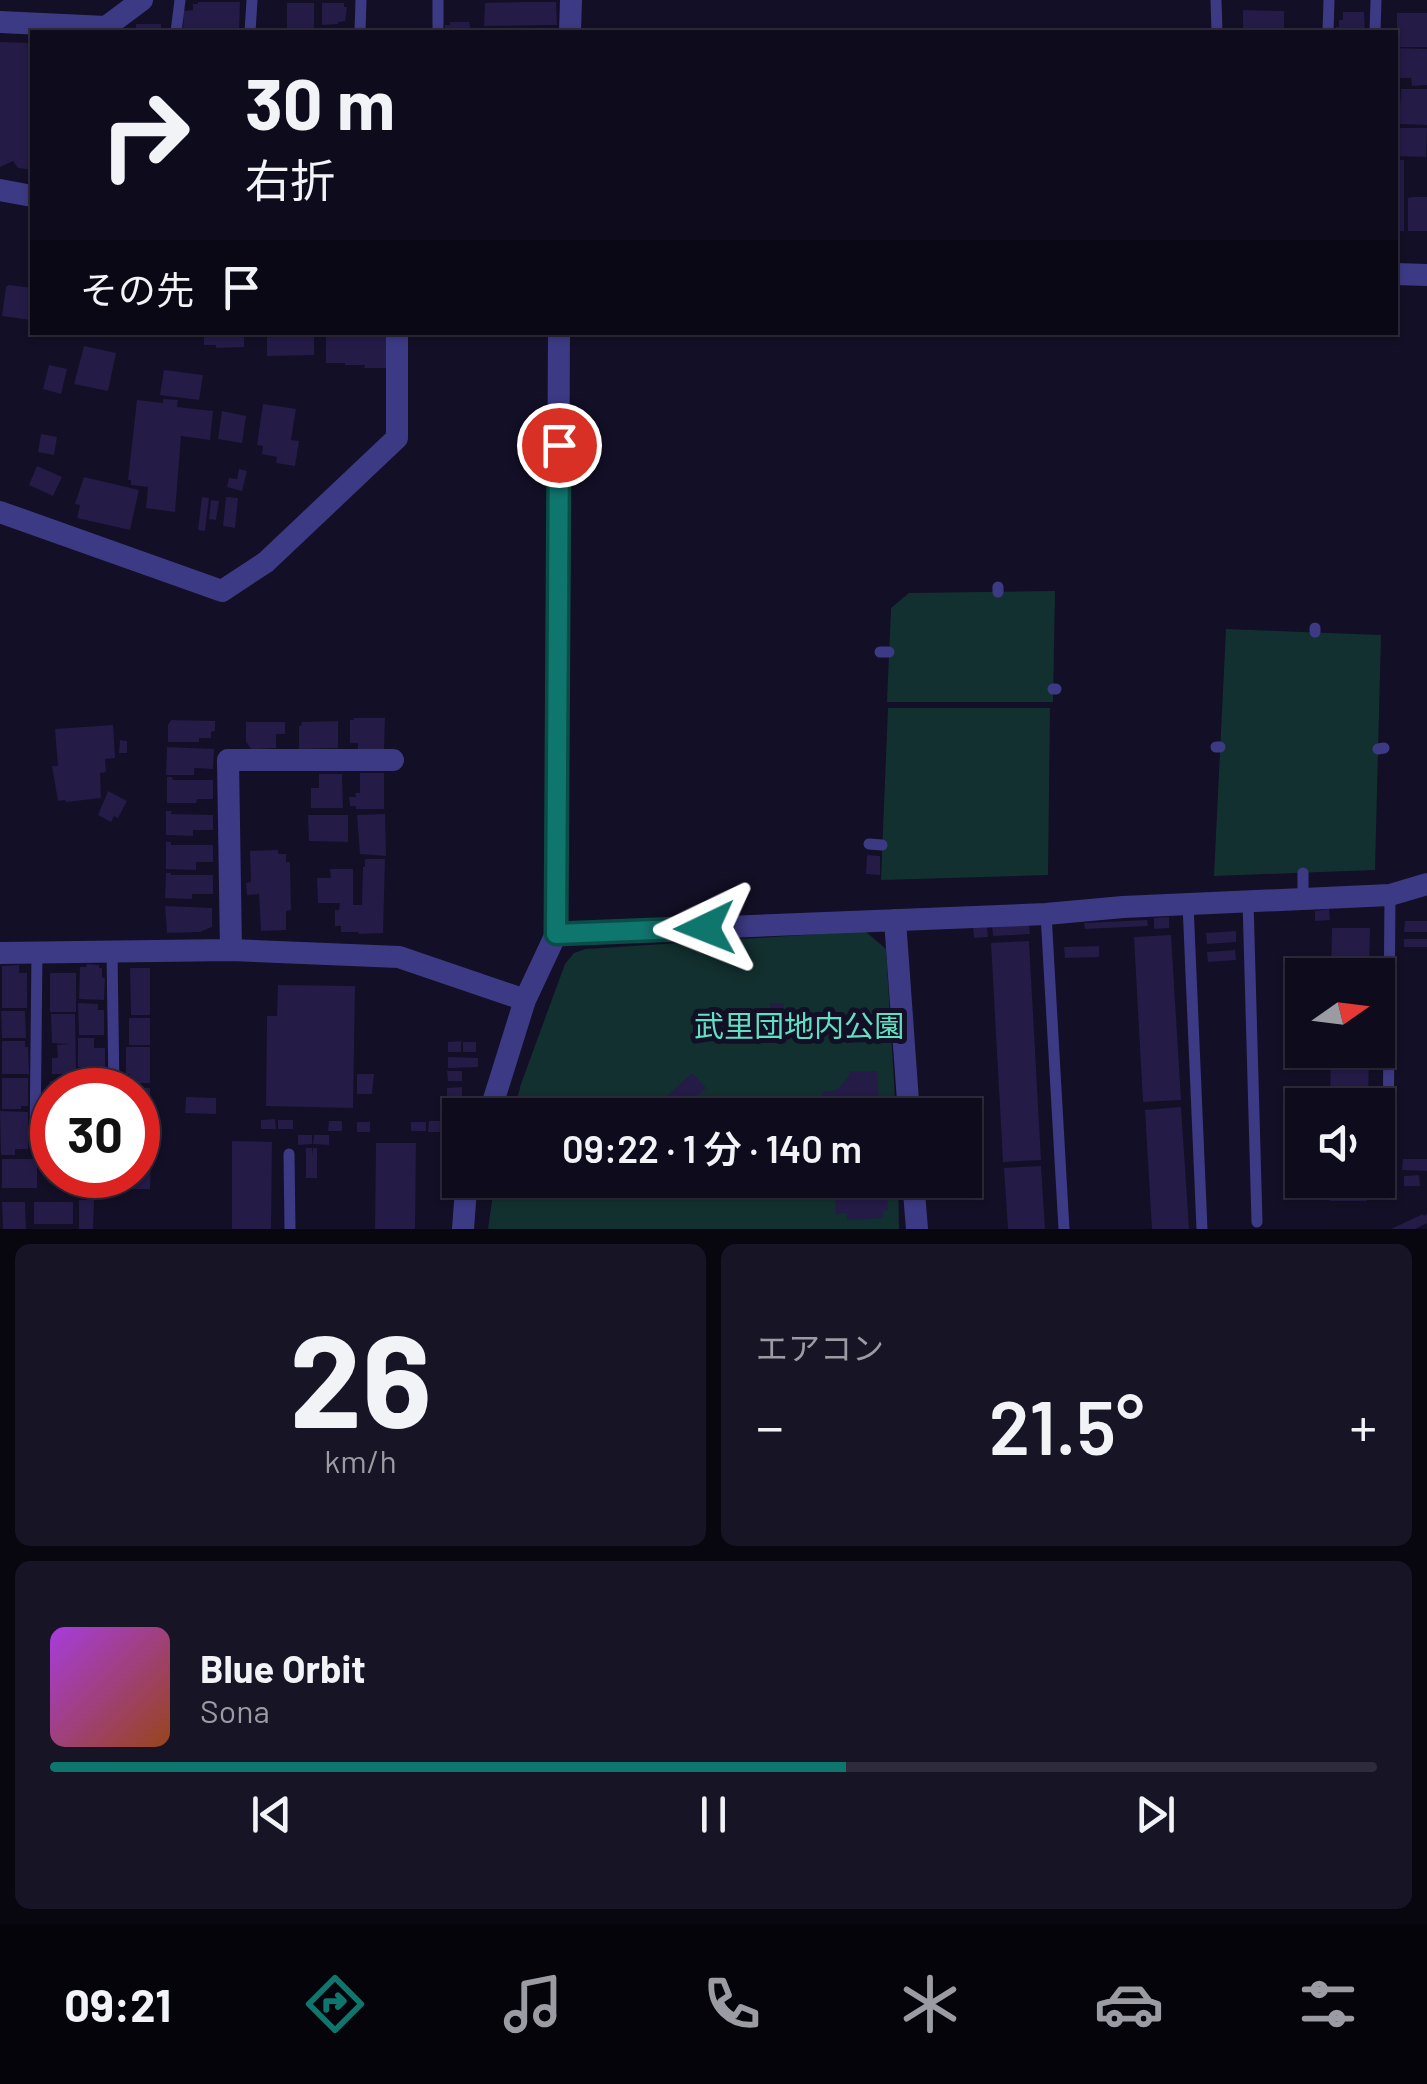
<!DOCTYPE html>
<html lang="ja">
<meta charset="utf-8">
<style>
body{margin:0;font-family:Barlow,"Noto Sans JP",sans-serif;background:#171425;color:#f1f3f6;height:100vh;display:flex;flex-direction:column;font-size:38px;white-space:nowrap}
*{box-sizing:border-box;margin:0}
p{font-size:32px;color:#9b9ba3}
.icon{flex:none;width:55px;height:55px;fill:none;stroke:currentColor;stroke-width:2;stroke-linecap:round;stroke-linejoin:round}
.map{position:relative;height:1229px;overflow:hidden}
.panel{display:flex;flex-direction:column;gap:15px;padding:15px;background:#08060f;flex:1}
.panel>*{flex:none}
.top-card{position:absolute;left:30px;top:30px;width:1368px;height:305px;border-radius:0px;box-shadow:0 2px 8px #0004,0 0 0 2px #2e2b3b;background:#0e0b1c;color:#f1f3f6;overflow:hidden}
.needle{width:65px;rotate:76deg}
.controls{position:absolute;left:1285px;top:958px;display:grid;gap:20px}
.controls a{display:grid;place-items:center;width:110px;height:110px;border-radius:0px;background:#0e0b1c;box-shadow:0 2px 8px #0004,0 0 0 2px #2e2b3b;font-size:50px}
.speed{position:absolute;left:30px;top:1068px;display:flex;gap:20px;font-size:50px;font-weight:700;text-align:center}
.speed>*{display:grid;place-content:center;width:130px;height:130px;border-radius:50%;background:#0e0b1c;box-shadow:0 2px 8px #0004,0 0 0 2px #2e2b3b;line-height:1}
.speed .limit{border:15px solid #d22;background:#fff;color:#111}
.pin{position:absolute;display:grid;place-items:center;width:85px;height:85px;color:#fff;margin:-42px;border:5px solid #fff;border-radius:50%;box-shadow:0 2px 10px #0007}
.me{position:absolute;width:110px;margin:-55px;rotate:268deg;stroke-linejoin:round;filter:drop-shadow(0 0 8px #0008)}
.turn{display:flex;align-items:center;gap:35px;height:210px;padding:0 50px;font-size:45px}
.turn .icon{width:130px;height:130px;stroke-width:2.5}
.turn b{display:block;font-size:70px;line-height:85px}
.then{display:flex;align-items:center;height:95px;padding:0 50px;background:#0003;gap:20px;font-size:38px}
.big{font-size:75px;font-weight:600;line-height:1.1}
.panel .widget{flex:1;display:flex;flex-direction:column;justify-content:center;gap:15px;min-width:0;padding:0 35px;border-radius:15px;background:#171425}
.panel .dial{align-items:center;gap:0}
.dial b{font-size:130px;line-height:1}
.song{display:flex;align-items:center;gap:30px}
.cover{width:120px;height:120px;border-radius:15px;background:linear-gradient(135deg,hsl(280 70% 55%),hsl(20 70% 35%))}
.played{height:10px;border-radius:5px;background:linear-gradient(90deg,#0f766e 60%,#2e2b3b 60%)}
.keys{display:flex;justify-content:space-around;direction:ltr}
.heat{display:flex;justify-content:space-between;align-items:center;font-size:55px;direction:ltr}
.panel .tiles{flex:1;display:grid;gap:15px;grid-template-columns:1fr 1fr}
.widget:last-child{grid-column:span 2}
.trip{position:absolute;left:442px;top:1098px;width:540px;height:100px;border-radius:0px;background:#0e0b1c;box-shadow:0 2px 8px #0004,0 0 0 2px #2e2b3b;font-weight:600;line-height:100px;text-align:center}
.tab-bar{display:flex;height:160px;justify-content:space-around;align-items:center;background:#06040b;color:#9b9ba3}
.tab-bar .icon{width:70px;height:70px}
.tab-bar .current{color:#0f766e}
.tab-bar b{font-size:45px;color:#f1f3f6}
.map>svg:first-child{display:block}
</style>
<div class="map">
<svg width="1427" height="1229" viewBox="0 0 1427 1229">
<rect width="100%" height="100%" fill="#130f26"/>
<!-- green -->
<path fill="#12302f" d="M 1055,591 L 1053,702 L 887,702 L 891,608 L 909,593 Z
M 1226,629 L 1381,635 L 1375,870 L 1214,876 Z
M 888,708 L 1050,708 L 1048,875 L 881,880 Z
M 865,931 L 886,949 L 896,1115 L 513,1115 L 521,1084 L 565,964 L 574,953 L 586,949 Z
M 495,1180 L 898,1180 L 899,1229 L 488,1229 Z"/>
<!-- building -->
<path fill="#241b47" d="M 198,2 L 240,2 L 239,31 L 183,30 L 184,11 L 193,10 L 193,4 L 198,4 Z
M 522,2 L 556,2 L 557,25 L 484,26 L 485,3 Z
M 287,3 L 314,3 L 314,32 L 287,32 Z
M 322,3 L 344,3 L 344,7 L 347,7 L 345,21 L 338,22 L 338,24 L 322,25 Z
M 1243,10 L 1284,11 L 1284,32 L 1243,32 Z
M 1343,12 L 1364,12 L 1365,32 L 1336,32 L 1336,27 L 1339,27 L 1339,20 L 1343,20 Z
M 1397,13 L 1427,13 L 1427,47 L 1397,47 Z
M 450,22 L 469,22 L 471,32 L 445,32 L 445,25 L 450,25 Z
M 136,24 L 161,24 L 161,32 L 136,32 Z
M 0,42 L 32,43 L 32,170 L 18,168 L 13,161 L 0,167 Z
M 1395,48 L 1427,49 L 1427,85 L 1412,86 L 1411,78 L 1396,78 Z
M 1401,89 L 1427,89 L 1427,125 L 1399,124 Z
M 1395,128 L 1427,128 L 1426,157 L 1395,156 Z
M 1395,160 L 1404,160 L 1404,231 L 1395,231 Z
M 1412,197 L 1427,197 L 1427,231 L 1408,231 L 1408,198 Z
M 9,285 L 32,288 L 32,320 L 2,316 L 6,287 Z
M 204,332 L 244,332 L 244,347 L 216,348 L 216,345 L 204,345 Z
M 267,332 L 314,332 L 314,355 L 267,356 Z
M 326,333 L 388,333 L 389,368 L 364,368 L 365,365 L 345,365 L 345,363 L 326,363 Z
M 84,346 L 116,353 L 108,391 L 74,384 Z
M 49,365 L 67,369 L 61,394 L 43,389 Z
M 164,370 L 203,375 L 199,400 L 160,395 Z
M 163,399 L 178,400 L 177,407 L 213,411 L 210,440 L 181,436 L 175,512 L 146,508 L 148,487 L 131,485 L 131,480 L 128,480 L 137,400 L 163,403 Z
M 263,404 L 296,409 L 291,440 L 299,441 L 295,466 L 276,463 L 277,457 L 262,454 L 263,446 L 257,445 Z
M 222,411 L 246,416 L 242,443 L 218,439 Z
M 41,434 L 57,437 L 54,455 L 38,452 Z
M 37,466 L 62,477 L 53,496 L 29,485 Z
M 239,469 L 247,471 L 242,491 L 227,487 L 229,478 L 237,479 Z
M 84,477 L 139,490 L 130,530 L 77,518 L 80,505 L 75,504 Z
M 202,497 L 209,498 L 205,531 L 198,530 Z
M 226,497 L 238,498 L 235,528 L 223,526 Z
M 211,500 L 219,501 L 216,520 L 209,519 Z
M 354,718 L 385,718 L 384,750 L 358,750 L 358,743 L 350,743 L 350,720 L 354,720 Z
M 171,720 L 215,721 L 215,731 L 211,732 L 211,738 L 199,738 L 199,742 L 168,742 L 168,725 Z
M 338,721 L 338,748 L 299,749 L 299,726 L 301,726 L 302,722 Z
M 246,722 L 285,722 L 285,734 L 276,734 L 276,748 L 251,749 L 246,742 Z
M 113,725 L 115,758 L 105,759 L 106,772 L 100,773 L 101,798 L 66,802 L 65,800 L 58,801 L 52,766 L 58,766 L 55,729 Z
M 120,740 L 127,741 L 127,753 L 119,753 Z
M 167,747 L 214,749 L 213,769 L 194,768 L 194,775 L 166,775 Z
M 360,773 L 384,773 L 384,809 L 356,809 L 356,806 L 350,806 L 349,797 L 356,797 L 355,793 L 360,793 Z
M 319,774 L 342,774 L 343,808 L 311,808 L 311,788 L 319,788 Z
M 167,777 L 172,777 L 173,780 L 213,780 L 213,799 L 197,799 L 196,803 L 167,803 Z
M 108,791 L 127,801 L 118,818 L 114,816 L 111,822 L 98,815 Z
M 166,811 L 172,811 L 171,814 L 213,815 L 213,830 L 193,830 L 193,836 L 166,835 Z
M 385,814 L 386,856 L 360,854 L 357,815 Z
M 308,815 L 348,815 L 348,842 L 309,841 Z
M 166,842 L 171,842 L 171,845 L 213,845 L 213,862 L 196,862 L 196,870 L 166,869 Z
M 278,850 L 278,854 L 286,854 L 286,862 L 290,862 L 291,910 L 286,911 L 286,930 L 261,931 L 259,894 L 247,895 L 246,883 L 251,882 L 250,851 Z
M 867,855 L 880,856 L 880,875 L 866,874 Z
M 365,859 L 385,859 L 383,933 L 359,934 L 358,932 L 341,932 L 341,926 L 335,926 L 335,910 L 339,910 L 340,903 L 318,903 L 317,878 L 331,878 L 330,869 L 353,869 L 353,905 L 362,905 L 363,867 L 365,867 Z
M 166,873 L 171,873 L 171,875 L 213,875 L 213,894 L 192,894 L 192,899 L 165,898 Z
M 165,906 L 212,908 L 212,927 L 200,932 L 167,933 Z
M 1329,909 L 1330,920 L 1315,921 L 1315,911 Z
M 1169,917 L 1169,928 L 1154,929 L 1154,918 Z
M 1147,920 L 1148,926 L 1085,929 L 1084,923 Z
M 1405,921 L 1427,921 L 1427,932 L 1404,932 Z
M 1029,923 L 1030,934 L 993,936 L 992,924 Z
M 987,927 L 988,937 L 974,938 L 973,928 Z
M 1332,928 L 1370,928 L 1369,975 L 1331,975 Z
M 1236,931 L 1236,942 L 1207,944 L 1206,933 Z
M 1171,935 L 1181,1100 L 1143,1102 L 1134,937 Z
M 1404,939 L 1427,939 L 1427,947 L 1404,947 Z
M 1029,941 L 1041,1160 L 1003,1162 L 991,943 Z
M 1099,946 L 1099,957 L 1065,958 L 1064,947 Z
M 1235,950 L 1236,960 L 1208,962 L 1207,952 Z
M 87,964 L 99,965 L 99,968 L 102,968 L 102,978 L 105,978 L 104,1000 L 79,999 L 80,967 L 86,967 Z
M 19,965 L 19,973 L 27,973 L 27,1008 L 2,1008 L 2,966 Z
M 130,968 L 150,968 L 150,1015 L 131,1015 Z
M 50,973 L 76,973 L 76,1012 L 50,1012 Z
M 278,985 L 355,986 L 353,1108 L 266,1106 L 267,1016 L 277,1016 Z
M 78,1003 L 98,1004 L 98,1010 L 104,1010 L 104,1035 L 79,1035 Z
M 770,1003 L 784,1003 L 784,1015 L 770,1016 Z
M 1,1011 L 25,1011 L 26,1038 L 2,1038 Z
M 51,1014 L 75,1014 L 76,1074 L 52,1074 L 52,1058 L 58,1058 L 57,1045 L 69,1044 L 52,1043 Z
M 129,1018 L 150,1018 L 150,1045 L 129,1045 Z
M 78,1038 L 94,1038 L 94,1048 L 105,1048 L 105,1068 L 78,1067 Z
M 2,1041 L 25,1041 L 25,1047 L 28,1047 L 29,1074 L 2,1074 Z
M 461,1041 L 461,1052 L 448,1052 L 448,1042 Z
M 463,1042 L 476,1042 L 476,1052 L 463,1052 Z
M 126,1047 L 150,1047 L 150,1083 L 129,1083 L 130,1074 L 126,1074 Z
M 1331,1050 L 1369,1050 L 1368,1105 L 1330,1105 Z
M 448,1057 L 478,1058 L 478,1067 L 448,1068 Z
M 78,1069 L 93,1069 L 94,1079 L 102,1079 L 102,1090 L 78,1090 Z
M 447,1071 L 462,1071 L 462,1081 L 448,1081 Z
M 849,1071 L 877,1071 L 880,1115 L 834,1115 L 834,1106 L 820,1105 L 822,1092 L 837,1090 L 849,1076 Z
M 692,1073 L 706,1088 L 679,1112 L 666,1097 Z
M 357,1074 L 374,1074 L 372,1094 L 357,1094 Z
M 62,1076 L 75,1076 L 75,1090 L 50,1090 L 50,1081 L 62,1081 Z
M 2,1078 L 28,1078 L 28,1106 L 21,1106 L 21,1109 L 2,1109 Z
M 462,1087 L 462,1097 L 447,1097 L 447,1088 Z
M 138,1088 L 150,1088 L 150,1120 L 138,1120 Z
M 186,1097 L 216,1098 L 216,1114 L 185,1113 Z
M 1181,1107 L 1189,1229 L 1152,1229 L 1145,1110 Z
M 0,1111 L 28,1112 L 28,1149 L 15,1149 L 15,1155 L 1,1155 Z
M 275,1119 L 276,1129 L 261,1129 L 261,1120 Z
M 278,1120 L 293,1120 L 293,1129 L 278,1129 Z
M 329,1121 L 342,1121 L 342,1131 L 328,1131 Z
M 429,1121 L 443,1121 L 442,1132 L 428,1132 Z
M 357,1122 L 370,1122 L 370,1132 L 357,1132 Z
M 411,1122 L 426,1122 L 426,1131 L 411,1131 Z
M 150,1130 L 151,1158 L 138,1158 L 138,1131 Z
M 298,1135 L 312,1135 L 312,1144 L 298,1145 Z
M 314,1135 L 329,1135 L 329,1145 L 313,1144 Z
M 232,1141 L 272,1142 L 271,1229 L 232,1229 Z
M 376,1143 L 416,1143 L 415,1229 L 375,1229 Z
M 306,1148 L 312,1148 L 313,1155 L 313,1148 L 317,1148 L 317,1178 L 306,1178 Z
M 2,1159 L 37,1159 L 37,1188 L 2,1188 Z
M 48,1159 L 52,1159 L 52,1175 L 75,1175 L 75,1183 L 49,1183 Z
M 1403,1159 L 1427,1159 L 1427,1171 L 1402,1170 Z
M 138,1161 L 151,1162 L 150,1189 L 122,1189 L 122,1175 L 138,1175 Z
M 1041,1166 L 1045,1229 L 1008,1229 L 1004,1168 Z
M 83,1175 L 115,1175 L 115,1183 L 83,1184 Z
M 1419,1175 L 1420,1186 L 1404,1186 L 1404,1176 Z
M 834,1180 L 886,1180 L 888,1211 L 883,1211 L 883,1218 L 847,1220 L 847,1213 L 836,1214 Z
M 1330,1180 L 1368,1180 L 1367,1201 L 1330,1201 Z
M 79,1200 L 94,1200 L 93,1229 L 79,1229 Z
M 2,1202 L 25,1202 L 26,1229 L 3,1229 Z
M 34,1202 L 73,1202 L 73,1224 L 34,1224 Z
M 1423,1214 L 1424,1216 L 1427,1214 L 1427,1223 L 1415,1229 L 1391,1229 Z"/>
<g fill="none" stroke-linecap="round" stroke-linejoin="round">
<!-- service -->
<path stroke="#3d3a85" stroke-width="11" d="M 1216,0 L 1217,32
M 176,32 L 180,0
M 250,32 L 252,0
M 360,32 L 361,0
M 438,32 L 438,0
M 1328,32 L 1329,0
M 1375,32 L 1376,0
M 998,592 L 998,587
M 1315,632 L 1315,628
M 880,652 L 889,652
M 1053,689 L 1056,689
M 1216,747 L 1220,747
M 1378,749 L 1384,748
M 869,844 L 882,845
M 1303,873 L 1303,899
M 1248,901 L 1257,1222
M 1188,904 L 1202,1229
M 1046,914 L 1064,1229
M 112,951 L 114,1090
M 37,952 L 35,1144 L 52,1144
M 289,1154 L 290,1229
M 1388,1157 L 1390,895"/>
<!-- minor -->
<path stroke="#3d3a85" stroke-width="22" d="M 0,22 L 106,27 L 142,0
M 570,32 L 571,0
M 0,190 L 32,196
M 1395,274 L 1427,275
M 0,512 L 222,591 L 266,562 L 397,438 L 397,332
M 895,920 L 909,1115
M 556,934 L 1046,914 L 1123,907 L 1390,895 L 1427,884
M 231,950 L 228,760 L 393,760
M 0,953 L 231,950 L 399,957 L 525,1000
M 489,1115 L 525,1000 L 556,934 L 559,332
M 913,1180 L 917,1229
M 463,1229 L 466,1189 L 469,1180"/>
</g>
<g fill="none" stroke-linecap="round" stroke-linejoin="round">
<defs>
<path id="route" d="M 559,445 L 556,934 L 705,928"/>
</defs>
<!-- route casing -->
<use href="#route" stroke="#0a4d48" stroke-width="25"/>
<!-- route -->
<use href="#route" stroke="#0f766e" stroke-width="18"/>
</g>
<g text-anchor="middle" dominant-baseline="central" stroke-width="10" stroke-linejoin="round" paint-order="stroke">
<!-- park labels -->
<g font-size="30" fill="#5fe0c0" stroke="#130f26">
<text x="799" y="1025">武里団地内公園</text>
</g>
</g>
</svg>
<div class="controls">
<a><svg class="needle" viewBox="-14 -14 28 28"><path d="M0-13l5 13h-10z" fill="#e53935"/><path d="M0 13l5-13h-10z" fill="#9b9ba3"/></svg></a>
<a><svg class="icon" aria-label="sound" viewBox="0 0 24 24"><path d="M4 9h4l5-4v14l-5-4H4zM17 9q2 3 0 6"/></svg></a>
</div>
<div class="speed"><div class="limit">30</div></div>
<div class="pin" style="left:559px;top:445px;background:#d93025"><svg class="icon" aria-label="arrive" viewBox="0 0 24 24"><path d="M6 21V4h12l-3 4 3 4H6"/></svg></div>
<svg class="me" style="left:705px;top:928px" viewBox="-20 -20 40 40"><path d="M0-17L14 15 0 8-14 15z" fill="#0f766e" stroke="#fff" stroke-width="4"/></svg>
<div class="trip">09:22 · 1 分 · 140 m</div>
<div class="top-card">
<div class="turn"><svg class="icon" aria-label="right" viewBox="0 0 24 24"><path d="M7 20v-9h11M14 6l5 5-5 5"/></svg><div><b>30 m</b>右折</div></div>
<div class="then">その先<svg class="icon" aria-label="arrive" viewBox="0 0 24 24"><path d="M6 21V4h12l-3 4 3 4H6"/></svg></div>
</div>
</div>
<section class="panel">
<div class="tiles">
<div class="widget dial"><b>26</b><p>km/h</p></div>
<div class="widget"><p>エアコン</p>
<div class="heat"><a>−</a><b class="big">21.5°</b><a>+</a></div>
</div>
<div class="widget">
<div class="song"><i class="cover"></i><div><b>Blue Orbit</b><p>Sona</p></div></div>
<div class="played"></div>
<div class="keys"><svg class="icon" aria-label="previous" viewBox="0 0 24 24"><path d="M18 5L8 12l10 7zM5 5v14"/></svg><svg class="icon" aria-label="pause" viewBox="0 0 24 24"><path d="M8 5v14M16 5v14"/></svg><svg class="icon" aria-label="next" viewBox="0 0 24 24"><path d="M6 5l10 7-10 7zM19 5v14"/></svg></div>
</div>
</div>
</section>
<nav class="tab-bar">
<b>09:21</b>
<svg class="icon current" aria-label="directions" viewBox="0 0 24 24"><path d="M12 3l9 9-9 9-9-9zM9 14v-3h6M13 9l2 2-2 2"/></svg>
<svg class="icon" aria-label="music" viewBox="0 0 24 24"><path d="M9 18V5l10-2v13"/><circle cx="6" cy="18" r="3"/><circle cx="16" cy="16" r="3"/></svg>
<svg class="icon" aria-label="phone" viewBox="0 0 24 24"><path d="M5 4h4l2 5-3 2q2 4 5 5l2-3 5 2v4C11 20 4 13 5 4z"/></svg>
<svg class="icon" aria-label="climate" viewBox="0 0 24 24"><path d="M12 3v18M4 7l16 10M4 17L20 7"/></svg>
<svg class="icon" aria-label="car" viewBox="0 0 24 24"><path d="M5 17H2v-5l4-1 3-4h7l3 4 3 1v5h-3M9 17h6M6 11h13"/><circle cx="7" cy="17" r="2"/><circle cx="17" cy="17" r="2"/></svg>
<svg class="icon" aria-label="filters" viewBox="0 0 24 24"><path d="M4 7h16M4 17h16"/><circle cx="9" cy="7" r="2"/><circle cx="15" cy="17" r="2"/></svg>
</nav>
